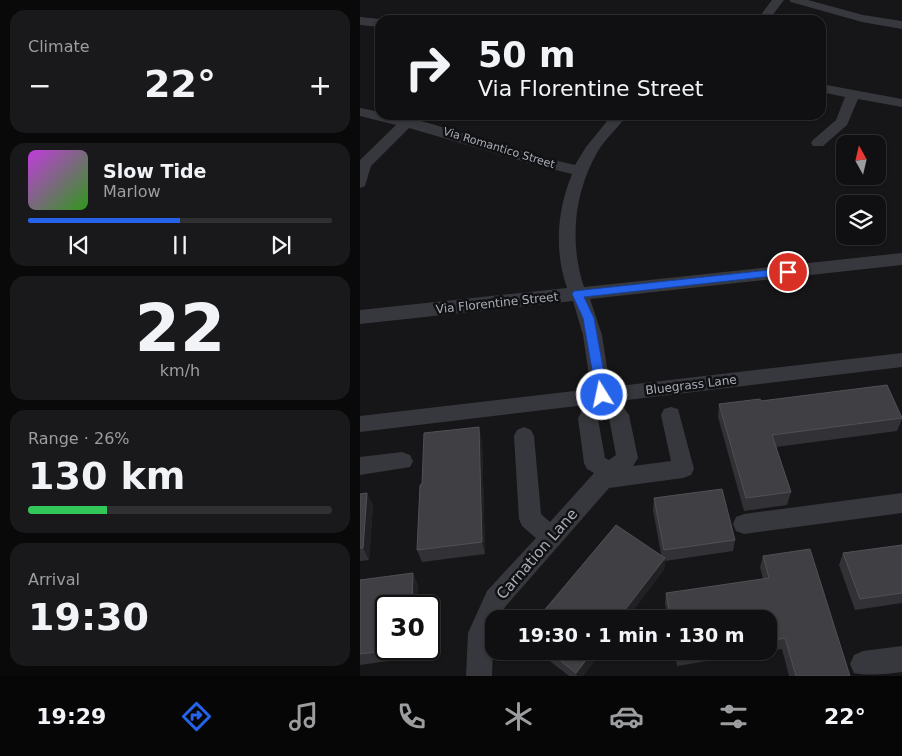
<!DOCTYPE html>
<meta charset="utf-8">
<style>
body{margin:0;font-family:"DejaVu Sans",sans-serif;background:#19191b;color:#f1f3f6;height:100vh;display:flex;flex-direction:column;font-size:19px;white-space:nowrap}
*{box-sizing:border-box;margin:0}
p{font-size:16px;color:#9c9d9f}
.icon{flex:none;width:28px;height:28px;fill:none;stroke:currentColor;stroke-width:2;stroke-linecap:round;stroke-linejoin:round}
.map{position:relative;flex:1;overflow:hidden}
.details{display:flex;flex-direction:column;gap:10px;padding:10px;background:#09090a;width:360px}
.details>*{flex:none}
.hud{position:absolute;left:15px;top:15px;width:451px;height:105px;border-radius:15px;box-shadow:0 1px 4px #0004,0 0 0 1px #303032;background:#101012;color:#f1f3f6;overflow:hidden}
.needle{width:32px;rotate:352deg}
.controls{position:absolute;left:476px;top:135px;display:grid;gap:10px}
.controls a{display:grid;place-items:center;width:50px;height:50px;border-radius:10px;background:#101012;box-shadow:0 1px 4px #0004,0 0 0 1px #303032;font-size:25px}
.speed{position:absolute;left:15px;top:595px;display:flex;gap:10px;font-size:25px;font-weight:700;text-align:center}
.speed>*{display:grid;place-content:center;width:65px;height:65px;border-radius:50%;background:#101012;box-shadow:0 1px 4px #0004,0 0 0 1px #303032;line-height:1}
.speed .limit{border:2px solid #111;border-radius:8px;background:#fff;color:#111}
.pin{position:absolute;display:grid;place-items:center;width:42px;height:42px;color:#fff;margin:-21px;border:2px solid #fff;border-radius:50%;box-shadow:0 1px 5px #0007}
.me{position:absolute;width:55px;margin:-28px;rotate:350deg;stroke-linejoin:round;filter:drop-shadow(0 0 4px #0008)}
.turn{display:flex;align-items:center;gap:18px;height:105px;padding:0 20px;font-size:22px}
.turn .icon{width:65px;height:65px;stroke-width:2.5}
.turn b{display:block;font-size:35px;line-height:42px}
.big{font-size:38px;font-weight:600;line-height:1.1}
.details .tile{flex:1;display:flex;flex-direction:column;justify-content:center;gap:8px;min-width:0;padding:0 18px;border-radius:15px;background:#19191b}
.details .dial{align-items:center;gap:0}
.dial b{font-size:65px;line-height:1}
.song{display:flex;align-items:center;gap:15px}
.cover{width:60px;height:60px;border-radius:8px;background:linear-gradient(135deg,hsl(290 70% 55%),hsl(110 70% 35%))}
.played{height:5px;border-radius:2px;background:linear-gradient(90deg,#2563eb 50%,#303032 50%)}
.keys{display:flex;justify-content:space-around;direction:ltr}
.heat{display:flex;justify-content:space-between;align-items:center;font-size:28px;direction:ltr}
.charge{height:8px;border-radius:4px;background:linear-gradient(90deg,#34c759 26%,#303032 0)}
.trip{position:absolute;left:125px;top:610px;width:292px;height:50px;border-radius:15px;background:#101012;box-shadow:0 1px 4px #0004,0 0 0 1px #303032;font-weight:600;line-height:50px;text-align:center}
.menu{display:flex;height:80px;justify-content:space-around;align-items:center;background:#060607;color:#9c9d9f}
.menu .icon{width:35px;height:35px}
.menu .current{color:#2563eb}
.menu b{font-size:22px;color:#f1f3f6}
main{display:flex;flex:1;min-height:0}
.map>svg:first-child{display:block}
</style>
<main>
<section class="details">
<div class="tile"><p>Climate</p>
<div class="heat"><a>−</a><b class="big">22°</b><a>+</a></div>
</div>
<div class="tile">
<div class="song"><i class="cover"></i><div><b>Slow Tide</b><p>Marlow</p></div></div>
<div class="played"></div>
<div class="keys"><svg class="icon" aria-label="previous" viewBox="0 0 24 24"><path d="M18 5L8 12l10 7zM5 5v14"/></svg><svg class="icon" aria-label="pause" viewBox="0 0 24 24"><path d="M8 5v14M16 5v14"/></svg><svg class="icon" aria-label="next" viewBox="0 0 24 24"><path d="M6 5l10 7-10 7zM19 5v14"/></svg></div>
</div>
<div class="tile dial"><b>22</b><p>km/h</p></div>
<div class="tile"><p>Range · 26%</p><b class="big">130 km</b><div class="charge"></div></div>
<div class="tile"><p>Arrival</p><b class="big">19:30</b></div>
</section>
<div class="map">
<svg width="542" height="676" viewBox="0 0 542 676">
<rect width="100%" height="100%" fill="#161618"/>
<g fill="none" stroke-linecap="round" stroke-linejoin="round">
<!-- minor -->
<path fill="#37383d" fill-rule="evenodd" d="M 412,0 L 424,0 L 409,20 L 397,20 Z
M 429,0 L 448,0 L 503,15 L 542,21 L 542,29 L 502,22 L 431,2 Z
M 0,17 L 20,19 L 23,20 L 20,20 L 20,27 L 0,25 Z
M 461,84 L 542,99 L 542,107 L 498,99 L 487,125 L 463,146 L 453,146 L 451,143 L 453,140 L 476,120 L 485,97 L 461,92 Z
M 0,108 L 20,112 L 20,115 C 48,115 78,126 105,134 C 142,145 178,157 215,165 L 226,147 L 252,115 L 267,115 C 258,128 246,138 238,151 C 214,192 209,242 224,287 L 542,253 L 542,265 L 230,299 L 242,335 L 250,387 L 542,353 L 542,367 L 259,401 L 269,415 L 278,458 L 273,466 L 311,461 L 301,415 L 304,409 L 311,407 L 318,409 L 334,469 L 331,475 L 323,478 L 249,488 L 145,607 L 139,619 L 134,619 L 132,676 L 106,676 L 108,633 L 127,591 L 176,538 L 162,526 L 159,519 L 154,436 L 157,430 L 164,427 L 171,430 L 174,436 L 181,514 L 190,522 L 234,473 L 227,469 L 224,463 L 218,418 L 225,405 L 0,432 L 0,416 L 231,389 L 223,335 L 213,301 L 0,324 L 0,310 L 207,288 C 194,250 197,211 212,174 L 172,164 L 49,128 L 11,166 L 5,186 L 0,188 L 0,160 L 36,125 L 0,116 ZM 243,410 L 249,418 L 256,455 L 249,460 L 245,458 L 238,419 Z
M 42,452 L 50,455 L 53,461 L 50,467 L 0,475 L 0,457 Z
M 542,493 L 542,513 L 384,534 L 376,531 L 373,524 L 376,517 L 384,514 Z
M 542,646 L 542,672 C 527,674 509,676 494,673 L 490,664 L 494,655 L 503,651 Z"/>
</g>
<!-- wall -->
<path fill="#323236" d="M 401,401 L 542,417 L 542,419 L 537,431 L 416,447 L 431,492 L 427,505 L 384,511 L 358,417 L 359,404 Z
M 122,440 L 125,554 L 62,562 L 57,550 L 62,484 Z
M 0,494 L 13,505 L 9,560 L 0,561 Z
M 294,498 L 375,540 L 373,551 L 305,561 L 304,570 L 293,510 Z
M 542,545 L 542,603 L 495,610 L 479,565 L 483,553 Z
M 403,556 L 490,676 L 429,676 L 422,649 L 409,651 L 409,619 L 308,619 L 305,604 L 306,593 L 403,579 L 400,567 Z
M 0,580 L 58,584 L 26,649 L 57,649 L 56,657 L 0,665 Z
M 177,651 L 242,651 L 223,676 L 209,676 Z
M 315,651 L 407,651 L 317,666 Z"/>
<!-- shaded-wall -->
<path fill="#212124" d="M 119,427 L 122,440 L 125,554 L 122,542 Z
M 7,493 L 13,505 L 9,560 L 3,548 Z
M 305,558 L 304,570 L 267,619 L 258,619 Z
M 53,573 L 58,584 L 58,606 L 52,606 Z
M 52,649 L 57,649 L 56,657 Z
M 233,651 L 242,651 L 223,676 L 217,676 L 216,673 Z"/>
<!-- building -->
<path fill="#3f3f44" stroke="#4f5156" d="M 527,385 L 542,418 L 412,435 L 431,492 L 386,498 L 359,404 L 400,399 L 401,401 Z
M 119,427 L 122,542 L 57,550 L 60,485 L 62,484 L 64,433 Z
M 362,489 L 375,540 L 304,550 L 294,498 Z
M 7,493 L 3,548 L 0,548 L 0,494 Z
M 256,525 L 305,558 L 258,619 L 177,619 Z
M 542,545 L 542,593 L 500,599 L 483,553 Z
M 450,549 L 490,676 L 436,676 L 425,638 L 409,641 L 409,619 L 311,619 L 306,593 L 409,578 L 403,556 Z
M 53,573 L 52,606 L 26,606 L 26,649 L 38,649 L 0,654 L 0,580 Z
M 188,651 L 233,651 L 216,673 Z
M 318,651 L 345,651 L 319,655 Z"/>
<!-- route -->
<path fill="#2563eb" stroke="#184099" d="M 428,268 L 431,269 L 433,272 L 431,274 L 224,297 L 234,318 L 248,395 L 246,399 L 237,399 L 223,318 L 212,294 L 214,291 Z"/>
<g text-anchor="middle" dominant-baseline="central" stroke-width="5" stroke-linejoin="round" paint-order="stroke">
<!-- far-street labels -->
<g font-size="11" fill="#a8adb8" stroke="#111113">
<text transform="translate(139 148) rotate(17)">Via Romantico Street</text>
</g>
<!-- street labels -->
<g font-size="12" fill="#a8adb8" stroke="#111113">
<text transform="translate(137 303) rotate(-6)">Via Florentine Street</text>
<text transform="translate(331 385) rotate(-7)">Bluegrass Lane</text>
</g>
<!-- near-street labels -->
<g font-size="15" fill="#a8adb8" stroke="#111113">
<text transform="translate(177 554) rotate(-49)">Carnation Lane</text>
</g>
</g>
</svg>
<div class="controls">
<a><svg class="needle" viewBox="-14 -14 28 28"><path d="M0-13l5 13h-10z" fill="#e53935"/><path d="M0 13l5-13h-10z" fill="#9c9d9f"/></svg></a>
<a><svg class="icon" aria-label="layers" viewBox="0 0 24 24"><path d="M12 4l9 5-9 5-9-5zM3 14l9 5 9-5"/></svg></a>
</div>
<div class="speed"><div class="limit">30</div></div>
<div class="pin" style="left:428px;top:272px;background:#d93025"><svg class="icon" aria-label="arrive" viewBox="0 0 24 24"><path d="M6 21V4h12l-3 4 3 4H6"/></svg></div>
<svg class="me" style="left:242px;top:395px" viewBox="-20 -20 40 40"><circle r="17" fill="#2563eb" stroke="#fff" stroke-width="3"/><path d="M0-11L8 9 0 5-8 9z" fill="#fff"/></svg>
<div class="trip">19:30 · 1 min · 130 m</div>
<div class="hud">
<div class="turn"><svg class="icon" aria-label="right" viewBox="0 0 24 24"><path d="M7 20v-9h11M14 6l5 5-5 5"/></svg><div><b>50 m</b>Via Florentine Street</div></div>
</div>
</div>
</main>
<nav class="menu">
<b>19:29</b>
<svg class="icon current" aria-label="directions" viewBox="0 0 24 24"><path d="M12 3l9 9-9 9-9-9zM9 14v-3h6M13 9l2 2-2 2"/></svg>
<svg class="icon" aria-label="music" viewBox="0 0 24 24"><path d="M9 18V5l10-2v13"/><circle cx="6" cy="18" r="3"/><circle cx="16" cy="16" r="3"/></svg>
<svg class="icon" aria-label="phone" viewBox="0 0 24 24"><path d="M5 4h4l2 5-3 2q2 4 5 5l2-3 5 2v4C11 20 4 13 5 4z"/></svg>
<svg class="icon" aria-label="climate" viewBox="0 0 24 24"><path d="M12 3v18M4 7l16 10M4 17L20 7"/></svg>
<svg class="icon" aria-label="car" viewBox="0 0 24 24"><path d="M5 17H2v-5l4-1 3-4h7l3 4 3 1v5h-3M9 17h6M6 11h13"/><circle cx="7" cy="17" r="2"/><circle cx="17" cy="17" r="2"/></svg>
<svg class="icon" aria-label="filters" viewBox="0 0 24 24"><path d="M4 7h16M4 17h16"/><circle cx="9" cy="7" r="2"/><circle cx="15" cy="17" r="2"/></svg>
<b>22°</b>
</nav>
